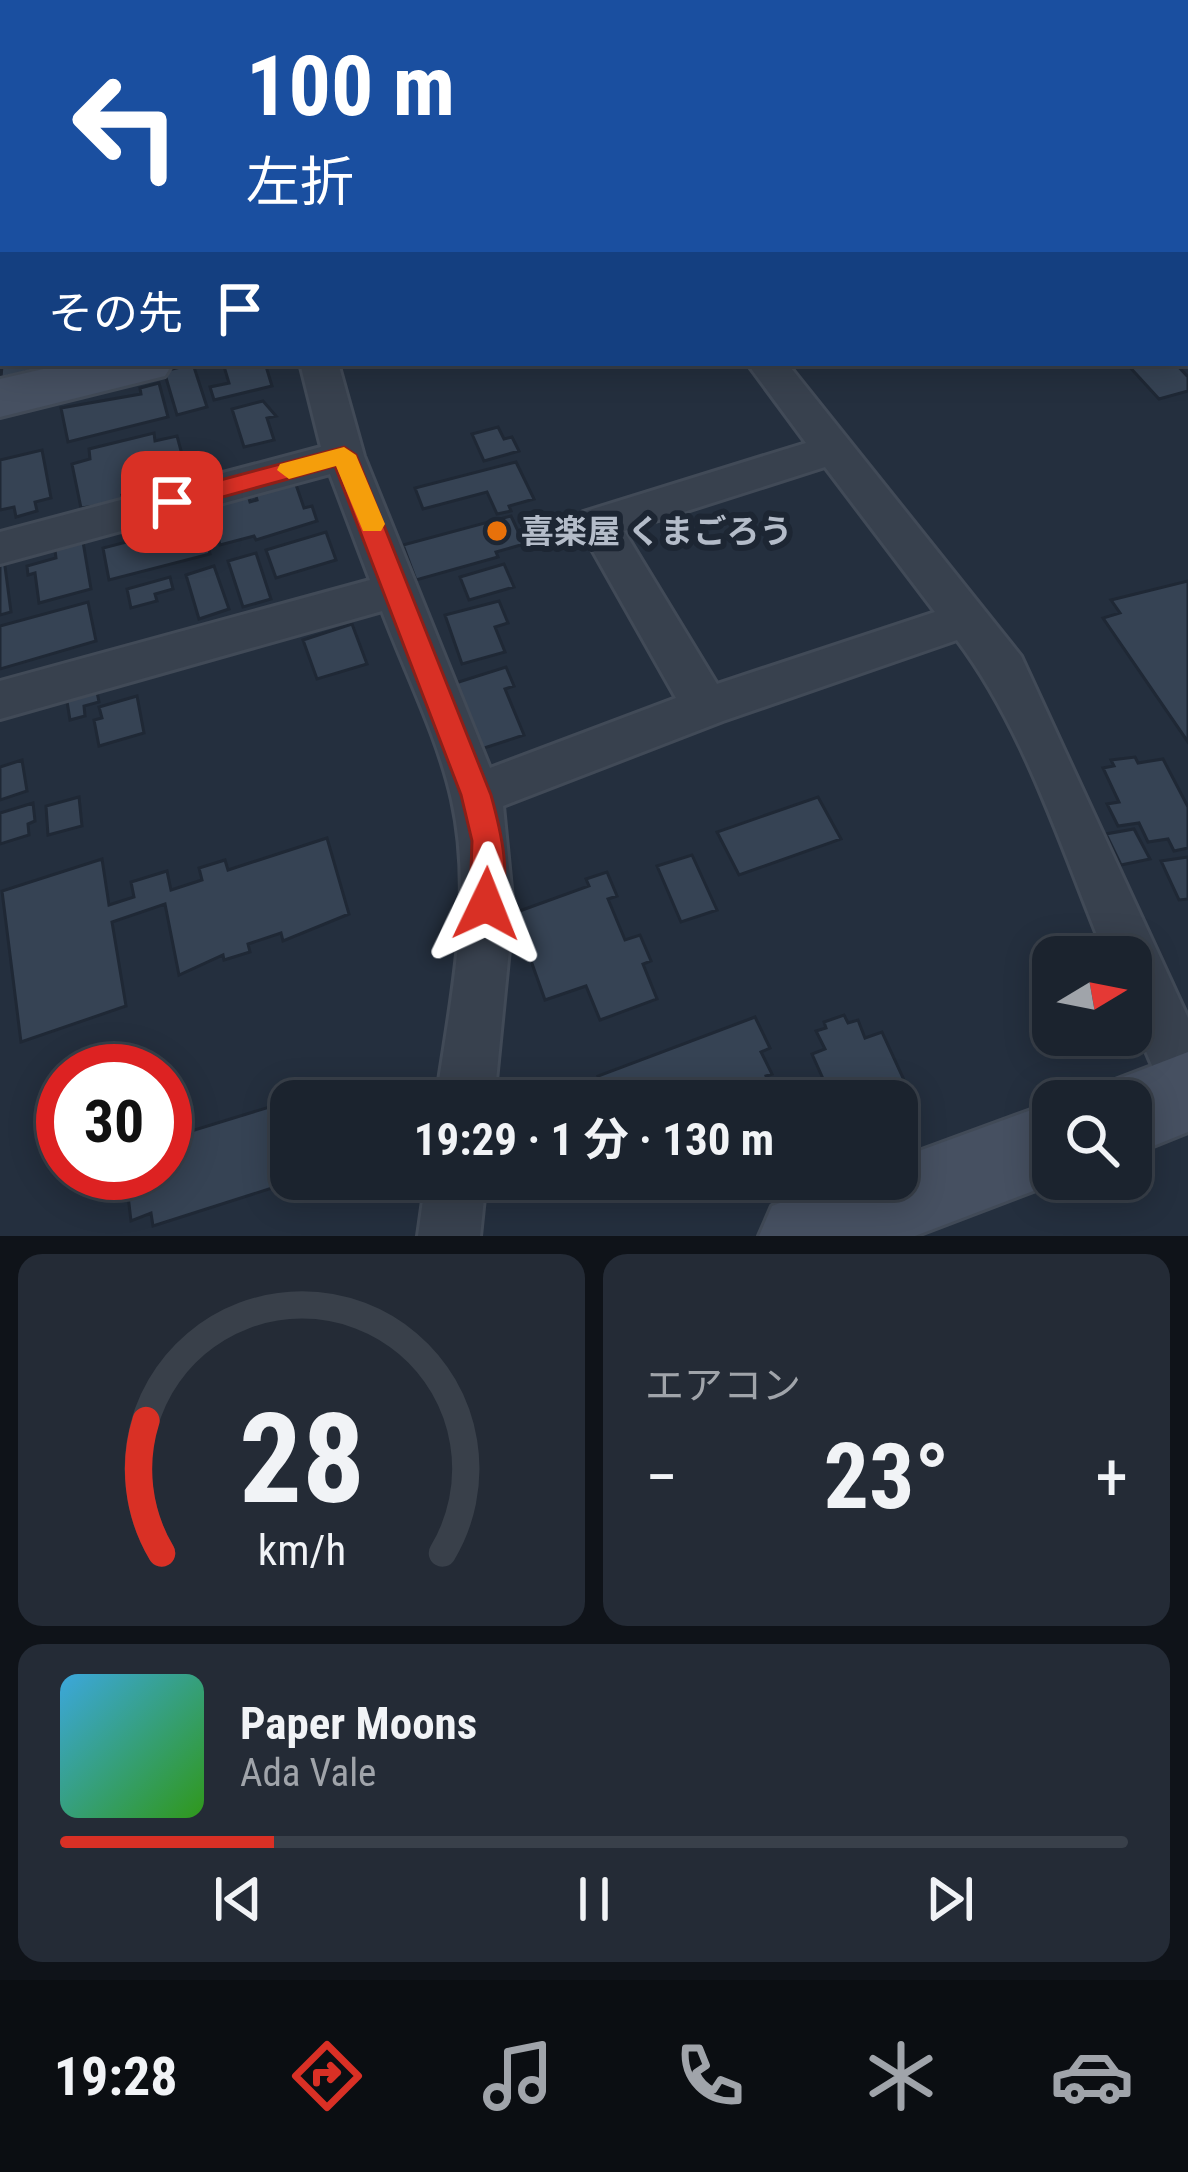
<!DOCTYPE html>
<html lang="ja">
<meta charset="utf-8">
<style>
body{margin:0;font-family:"Roboto Condensed","Noto Sans JP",sans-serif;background:#242b36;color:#f1f3f6;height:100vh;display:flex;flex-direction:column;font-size:45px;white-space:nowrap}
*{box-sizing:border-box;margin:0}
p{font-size:39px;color:#a0a4aa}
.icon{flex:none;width:66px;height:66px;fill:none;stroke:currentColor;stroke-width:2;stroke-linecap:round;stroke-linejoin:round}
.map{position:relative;height:1236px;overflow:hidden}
.details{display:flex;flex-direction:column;gap:18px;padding:18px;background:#0f1319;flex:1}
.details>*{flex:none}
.guide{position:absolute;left:0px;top:0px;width:1188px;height:366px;box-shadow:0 6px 30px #0003,0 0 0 3px #39404a;background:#1a4fa0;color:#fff;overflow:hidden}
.needle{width:78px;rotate:80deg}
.controls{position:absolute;left:1032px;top:936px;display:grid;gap:24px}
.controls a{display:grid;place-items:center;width:120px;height:120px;border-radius:24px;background:#1b232e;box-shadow:0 6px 30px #0003,0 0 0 3px #39404a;font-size:60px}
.speed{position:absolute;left:36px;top:1044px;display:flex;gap:24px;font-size:60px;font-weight:700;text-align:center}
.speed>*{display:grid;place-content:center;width:156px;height:156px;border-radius:50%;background:#1b232e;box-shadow:0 6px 30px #0003,0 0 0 3px #39404a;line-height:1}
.speed .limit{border:18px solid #d22;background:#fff;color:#111}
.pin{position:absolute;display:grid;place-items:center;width:102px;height:102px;color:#fff;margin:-51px;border-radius:24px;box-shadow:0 6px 18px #0006}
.me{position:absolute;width:132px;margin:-66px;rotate:2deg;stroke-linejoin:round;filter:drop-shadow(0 0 9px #0008)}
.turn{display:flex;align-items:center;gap:42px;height:252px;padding:0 48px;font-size:54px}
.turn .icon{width:156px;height:156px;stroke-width:2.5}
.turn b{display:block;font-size:84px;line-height:102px}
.then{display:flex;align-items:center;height:114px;padding:0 48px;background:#0003;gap:24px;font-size:45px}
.big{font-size:90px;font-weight:700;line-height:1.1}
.details .tile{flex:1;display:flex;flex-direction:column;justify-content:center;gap:18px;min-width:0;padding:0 42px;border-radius:24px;background:#242b36}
.details .dial{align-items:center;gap:0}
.dial svg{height:312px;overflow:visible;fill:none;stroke:#39404a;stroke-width:7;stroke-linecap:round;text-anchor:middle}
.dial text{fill:#f1f3f6;stroke:none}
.song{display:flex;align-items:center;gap:36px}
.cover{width:144px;height:144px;border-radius:18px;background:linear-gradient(135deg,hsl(200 70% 55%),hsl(110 70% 35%))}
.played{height:12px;border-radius:6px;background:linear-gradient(90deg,#d93025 20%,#39404a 20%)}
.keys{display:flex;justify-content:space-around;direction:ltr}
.heat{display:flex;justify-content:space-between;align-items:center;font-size:66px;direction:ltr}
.details .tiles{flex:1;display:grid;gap:18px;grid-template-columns:1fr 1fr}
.tile:last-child{grid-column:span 2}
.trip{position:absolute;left:270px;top:1080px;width:648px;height:120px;border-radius:24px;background:#1b232e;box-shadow:0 6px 30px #0003,0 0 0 3px #39404a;font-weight:700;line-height:120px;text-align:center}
.tabs{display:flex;height:192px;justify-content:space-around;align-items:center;background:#0b0e12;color:#a0a4aa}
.tabs .icon{width:84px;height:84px}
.tabs .active{color:#d93025}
.tabs b{font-size:54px;color:#f1f3f6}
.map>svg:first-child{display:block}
</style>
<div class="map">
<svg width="1188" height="1236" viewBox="0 0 1188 1236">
<rect width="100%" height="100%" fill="#242f3e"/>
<!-- building -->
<path fill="#364354" stroke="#1f2835" stroke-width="3" d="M 584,0 L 757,0 L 759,3 L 586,3 Z
M 3,352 L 3,363 L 46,363 L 47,367 L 1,378 Z
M 223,363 L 265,363 L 272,386 L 214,400 L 210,387 L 229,383 Z
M 1126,363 L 1175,363 L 1188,377 L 1188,391 L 1159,399 Z
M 193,364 L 207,407 L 177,415 L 164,371 Z
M 159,383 L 168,417 L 68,442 L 61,408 L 141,394 L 140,388 Z
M 263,401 L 276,416 L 267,418 L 274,440 L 244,447 L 232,409 Z
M 498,427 L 504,439 L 512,437 L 519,451 L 484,461 L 472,434 Z
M 154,433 L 155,441 L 177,436 L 189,480 L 147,495 L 145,489 L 122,495 L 124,502 L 81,508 L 72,464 L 90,459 L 89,449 Z
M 42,450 L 51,498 L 35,502 L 37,511 L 16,517 L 14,507 L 0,510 L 0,460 Z
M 516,462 L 534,499 L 509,506 L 511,511 L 497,514 L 487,492 L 423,509 L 415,488 Z
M 294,479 L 304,508 L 312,506 L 317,521 L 256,540 L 254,536 L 220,545 L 208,501 L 248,495 L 250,502 L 257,500 L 254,489 Z
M 511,516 L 524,544 L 496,552 L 498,557 L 416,580 L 403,545 Z
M 202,522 L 210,554 L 109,580 L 103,548 L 150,536 L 149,531 Z
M 326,532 L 336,560 L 276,578 L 266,550 Z
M 82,536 L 91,589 L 39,603 L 35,573 L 28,575 L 27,566 L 56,558 L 54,543 Z
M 256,553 L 271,599 L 243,607 L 228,561 Z
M 4,559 L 11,612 L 0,615 L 0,560 Z
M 504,564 L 514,587 L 469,600 L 460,577 Z
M 214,566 L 229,609 L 199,619 L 186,575 Z
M 170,577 L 173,589 L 155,594 L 157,601 L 131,608 L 127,589 Z
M 1188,581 L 1188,742 L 1103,618 L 1120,613 L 1111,600 Z
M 499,601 L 508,623 L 495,627 L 505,652 L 462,664 L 445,615 Z
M 88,602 L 96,641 L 0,669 L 0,626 Z
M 352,624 L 367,664 L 317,679 L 303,640 Z
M 506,667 L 514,686 L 505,689 L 524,735 L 472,752 L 446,686 Z
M 96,687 L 99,702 L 84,706 L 85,716 L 70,720 L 66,695 Z
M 137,696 L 144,733 L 99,746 L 94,720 L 102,718 L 99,707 Z
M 1135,757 L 1138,763 L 1163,759 L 1188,807 L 1188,848 L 1174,851 L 1168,839 L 1148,842 L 1139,823 L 1118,826 L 1107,804 L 1119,802 L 1103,768 L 1114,766 L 1111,760 Z
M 22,760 L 27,791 L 0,800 L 0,767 Z
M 79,797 L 82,826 L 48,835 L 46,806 Z
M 818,797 L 841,839 L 739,875 L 717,832 Z
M 33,803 L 35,821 L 28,824 L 29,835 L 0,844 L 0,813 Z
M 1134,829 L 1150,859 L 1121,865 L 1106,834 Z
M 327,838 L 349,914 L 283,941 L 281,933 L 248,944 L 250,952 L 224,960 L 223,955 L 179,975 L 165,904 L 112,922 L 126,1006 L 21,1042 L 2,891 L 102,859 L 109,905 L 134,897 L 131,882 L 167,871 L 171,890 L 202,880 L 199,868 L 225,860 L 228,870 Z
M 692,855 L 717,910 L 681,922 L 657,866 Z
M 1188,857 L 1188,899 L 1179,900 L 1161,861 Z
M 607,872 L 617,896 L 608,899 L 625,940 L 640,935 L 651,961 L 643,964 L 657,999 L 600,1020 L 586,986 L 545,1000 L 514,913 L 589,886 L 586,879 Z
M 844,1015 L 848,1023 L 858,1020 L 865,1038 L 882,1032 L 904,1080 L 833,1101 L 812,1054 L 825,1049 L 816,1031 L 826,1028 L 824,1022 Z
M 755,1017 L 770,1048 L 761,1052 L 772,1074 L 766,1076 L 770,1087 L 763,1091 L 766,1100 L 608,1101 L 598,1076 Z
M 582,1083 L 589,1101 L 536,1101 Z
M 289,1101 L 291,1179 L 300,1179 L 153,1226 L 151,1213 L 131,1221 L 127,1187 L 145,1181 L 144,1173 L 165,1173 L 165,1139 Z"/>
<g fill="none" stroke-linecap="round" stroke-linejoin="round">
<defs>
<path id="street" d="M 863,0 L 892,0 L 894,3 L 865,3 Z
M 1005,0 L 1035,0 L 1037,3 L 1007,3 Z
M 3,244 L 3,266 L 0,267 L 0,245 Z
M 300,363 L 338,363 L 364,456 L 490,768 L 676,698 L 577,523 L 583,512 L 806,443 L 747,363 L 787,363 L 1021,656 L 1188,1018 L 1188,1112 L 1168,1103 L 1131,1016 L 1131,957 L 1106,957 C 1062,851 1026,732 957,640 L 723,721 L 503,806 L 513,909 L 494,1101 L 436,1101 C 450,1002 474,899 452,800 C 438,737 405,672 382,611 L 0,719 L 0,681 L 370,580 L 330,474 L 0,564 L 0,532 L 321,447 ZM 825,467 L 935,612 L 717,684 L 624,531 Z
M 426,1179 L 486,1179 L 480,1236 L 418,1236 Z"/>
<path id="secondary" d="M 150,0 L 190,0 L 192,3 L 152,3 Z
M 942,0 L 983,0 L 985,3 L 944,3 Z
M 1188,113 L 1188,141 L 1185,142 L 1185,114 Z
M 1185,254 L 1188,255 L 1188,290 L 1185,289 Z
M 69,363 L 173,363 L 165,376 L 0,417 L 0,379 Z
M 1188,1052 L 1188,1132 L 1131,1155 L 1131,1101 L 1096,1101 L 1102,1085 Z
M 1053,1102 L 1053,1179 L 1065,1179 L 915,1236 L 759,1236 L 772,1206 L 841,1179 L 897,1179 L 897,1159 Z"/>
</defs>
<!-- street casing -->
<use href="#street" stroke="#414a57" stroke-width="6"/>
<!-- secondary casing -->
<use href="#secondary" stroke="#414a57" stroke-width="6"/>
<!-- street -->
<use href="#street" fill="#38414e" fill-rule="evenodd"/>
<!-- secondary -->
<use href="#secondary" fill="#465061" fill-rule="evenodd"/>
</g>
<!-- route -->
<path fill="#d93025" stroke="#8d1f18" stroke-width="3" d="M 344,447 L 356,455 L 491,795 C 501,831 513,879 497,914 L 486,919 L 475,914 L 470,904 L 472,841 L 461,795 L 335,466 L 172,511 L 159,502 L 172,493 Z"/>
<!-- slow -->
<path fill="#f59e0b" d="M 344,447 L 356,455 L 385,524 L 381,531 L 363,531 L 336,466 L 289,479 L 277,470 L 280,464 Z"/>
<!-- markers -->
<circle fill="#e8710a" stroke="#1d2633" stroke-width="4.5" cx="497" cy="531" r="12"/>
<g text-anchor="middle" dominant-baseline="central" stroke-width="12" stroke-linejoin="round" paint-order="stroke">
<!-- poi labels -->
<g font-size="33" font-weight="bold" fill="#b4bcc9" stroke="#1d2633" text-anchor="start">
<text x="521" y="531">喜楽屋 くまごろう</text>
</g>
</g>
</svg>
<div class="controls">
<a><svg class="needle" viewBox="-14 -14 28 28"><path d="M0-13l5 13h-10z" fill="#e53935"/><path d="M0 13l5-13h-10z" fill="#a0a4aa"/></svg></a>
<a><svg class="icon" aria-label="search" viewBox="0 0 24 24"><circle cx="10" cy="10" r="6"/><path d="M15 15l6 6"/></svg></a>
</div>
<div class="speed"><div class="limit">30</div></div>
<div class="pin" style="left:172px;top:502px;background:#d93025"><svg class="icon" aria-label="arrive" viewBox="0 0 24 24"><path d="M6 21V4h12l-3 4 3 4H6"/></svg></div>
<svg class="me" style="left:486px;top:904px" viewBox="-20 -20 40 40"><path d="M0-17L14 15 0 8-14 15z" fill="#d93025" stroke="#fff" stroke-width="4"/></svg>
<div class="trip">19:29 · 1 分 · 130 m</div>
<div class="guide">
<div class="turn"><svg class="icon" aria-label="left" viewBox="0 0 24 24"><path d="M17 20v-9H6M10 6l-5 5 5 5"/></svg><div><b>100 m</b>左折</div></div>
<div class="then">その先<svg class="icon" aria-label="arrive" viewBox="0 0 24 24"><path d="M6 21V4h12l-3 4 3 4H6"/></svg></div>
</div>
</div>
<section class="details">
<div class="tiles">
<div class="tile dial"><svg viewBox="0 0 100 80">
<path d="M14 69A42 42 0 1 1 86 69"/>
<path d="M14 69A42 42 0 0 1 10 35" stroke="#d93025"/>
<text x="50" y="56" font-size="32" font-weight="700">28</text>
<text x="50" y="72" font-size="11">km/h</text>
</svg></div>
<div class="tile"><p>エアコン</p>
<div class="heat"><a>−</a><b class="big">23°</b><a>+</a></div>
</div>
<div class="tile">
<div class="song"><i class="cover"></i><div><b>Paper Moons</b><p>Ada Vale</p></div></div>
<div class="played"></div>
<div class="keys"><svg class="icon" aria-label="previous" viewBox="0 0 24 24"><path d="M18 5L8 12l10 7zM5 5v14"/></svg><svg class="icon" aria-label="pause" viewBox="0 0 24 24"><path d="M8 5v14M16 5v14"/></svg><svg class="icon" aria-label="next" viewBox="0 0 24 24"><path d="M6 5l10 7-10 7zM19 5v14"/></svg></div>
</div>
</div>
</section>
<nav class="tabs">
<b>19:28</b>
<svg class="icon active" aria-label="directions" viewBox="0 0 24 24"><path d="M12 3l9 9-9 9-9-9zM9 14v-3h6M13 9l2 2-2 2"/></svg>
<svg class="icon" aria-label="music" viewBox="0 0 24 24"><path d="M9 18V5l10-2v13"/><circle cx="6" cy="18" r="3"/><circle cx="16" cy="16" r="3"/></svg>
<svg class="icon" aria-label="phone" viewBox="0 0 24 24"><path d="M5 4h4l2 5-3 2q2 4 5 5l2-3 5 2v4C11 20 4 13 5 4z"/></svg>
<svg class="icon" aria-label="climate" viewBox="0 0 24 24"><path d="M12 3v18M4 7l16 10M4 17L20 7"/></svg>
<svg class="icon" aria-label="car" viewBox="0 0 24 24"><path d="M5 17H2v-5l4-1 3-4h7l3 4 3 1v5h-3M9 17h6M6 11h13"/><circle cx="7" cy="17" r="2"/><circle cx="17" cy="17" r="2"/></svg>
</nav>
